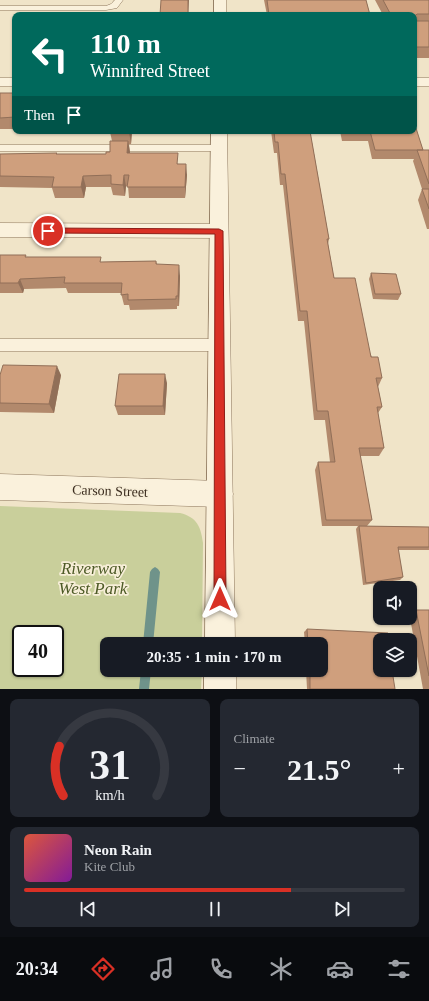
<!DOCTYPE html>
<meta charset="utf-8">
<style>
body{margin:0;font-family:Georgia,serif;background:#242831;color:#f1f3f6;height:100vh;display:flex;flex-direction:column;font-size:15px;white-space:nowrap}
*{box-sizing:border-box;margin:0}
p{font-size:13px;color:#9ea1a6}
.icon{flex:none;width:22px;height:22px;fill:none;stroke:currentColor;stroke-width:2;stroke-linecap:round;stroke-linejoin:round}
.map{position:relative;height:689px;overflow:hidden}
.side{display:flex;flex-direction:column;gap:10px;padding:10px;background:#0d0f14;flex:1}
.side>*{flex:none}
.guide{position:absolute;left:12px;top:12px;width:405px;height:122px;border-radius:8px;box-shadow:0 1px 3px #0004;background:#00695c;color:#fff;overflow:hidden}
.fabs{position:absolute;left:373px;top:581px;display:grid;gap:8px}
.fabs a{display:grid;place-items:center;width:44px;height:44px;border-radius:8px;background:#171b24;box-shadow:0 1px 3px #0004;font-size:20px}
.speed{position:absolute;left:12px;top:625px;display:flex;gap:8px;font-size:20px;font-weight:700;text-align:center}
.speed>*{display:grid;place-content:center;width:52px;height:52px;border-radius:50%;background:#171b24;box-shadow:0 1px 3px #0004;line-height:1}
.speed .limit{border:2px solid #111;border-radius:6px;background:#fff;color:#111}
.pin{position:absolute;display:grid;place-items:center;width:34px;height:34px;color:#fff;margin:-17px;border:2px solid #fff;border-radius:50%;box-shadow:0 1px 4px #0007}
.me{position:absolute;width:44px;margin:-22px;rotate:0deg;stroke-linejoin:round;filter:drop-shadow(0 0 3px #0008)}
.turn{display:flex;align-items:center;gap:14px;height:84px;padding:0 12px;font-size:18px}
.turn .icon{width:52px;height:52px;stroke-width:2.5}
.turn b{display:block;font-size:28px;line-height:34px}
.then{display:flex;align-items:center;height:38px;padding:0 12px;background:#0003;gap:8px;font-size:15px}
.big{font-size:30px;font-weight:800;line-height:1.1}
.side .tile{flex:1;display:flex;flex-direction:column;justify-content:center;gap:6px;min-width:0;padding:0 14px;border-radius:8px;background:#242831}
.side .dial{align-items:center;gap:0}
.dial svg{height:104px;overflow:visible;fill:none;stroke:#363941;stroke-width:7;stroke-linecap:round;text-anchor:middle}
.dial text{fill:#f1f3f6;stroke:none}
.song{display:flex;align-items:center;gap:12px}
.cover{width:48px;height:48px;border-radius:6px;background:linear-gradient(135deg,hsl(10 70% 55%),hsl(290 70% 35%))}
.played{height:4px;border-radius:2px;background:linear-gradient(90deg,#d93025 70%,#363941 70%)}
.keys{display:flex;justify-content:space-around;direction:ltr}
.heat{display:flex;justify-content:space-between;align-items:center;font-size:22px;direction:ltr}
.side .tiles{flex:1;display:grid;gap:10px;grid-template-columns:1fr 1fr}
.tile:last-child{grid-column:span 2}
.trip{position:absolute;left:100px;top:637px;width:228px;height:40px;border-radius:8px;background:#171b24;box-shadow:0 1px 3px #0004;font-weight:800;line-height:40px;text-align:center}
.menu{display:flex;height:64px;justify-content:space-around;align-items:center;background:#090b0e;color:#9ea1a6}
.menu .icon{width:28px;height:28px}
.menu .on{color:#d93025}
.menu b{font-size:18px;color:#f1f3f6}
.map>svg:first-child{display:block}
</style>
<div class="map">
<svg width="429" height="689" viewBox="0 0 429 689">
<rect width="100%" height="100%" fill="#f0e4c8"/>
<!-- green -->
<path fill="#c9cf9b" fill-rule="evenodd" d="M 0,506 L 180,513 C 197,517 201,527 203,543 L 202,644 L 107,644 L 107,670 L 202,670 L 201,689 L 0,689 ZM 21,634 L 55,634 L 55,668 L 21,668 Z"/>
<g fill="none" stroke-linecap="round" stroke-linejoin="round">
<!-- stream -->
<path fill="#6f938a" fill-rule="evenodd" d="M 155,567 L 158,569 L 160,572 L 153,644 L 143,644 L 150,572 L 152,569 Z
M 141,670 L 151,670 L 149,689 L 139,689 Z"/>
<defs>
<path id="service" d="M 115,0 L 123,0 L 117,8 L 106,10 L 0,10 L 0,6 L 106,6 L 111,4 Z
M 0,145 L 219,145 L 224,148 L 219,151 L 0,151 Z
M 0,339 L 219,339 L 224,341 L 226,345 L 224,349 L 219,351 L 0,351 Z"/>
<path id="minor" d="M 0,78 L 15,78 L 15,86 L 0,86 Z
M 414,78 L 429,78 L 429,86 L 414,86 Z
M 0,223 L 219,224 L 226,226 L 228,231 L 226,236 L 219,238 L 0,237 Z
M 0,474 L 220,481 L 229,485 L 233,494 L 229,503 L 220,507 L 0,500 Z"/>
<path id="tertiary" d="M 214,0 L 226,0 L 226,15 L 214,15 Z
M 211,131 L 227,131 L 235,644 L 205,644 Z
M 204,670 L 236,670 L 236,689 L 204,689 Z"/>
</defs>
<!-- service casing -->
<use href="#service" stroke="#8d765c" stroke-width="1"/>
<!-- minor casing -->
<use href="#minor" stroke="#8d765c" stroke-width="1"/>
<!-- tertiary casing -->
<use href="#tertiary" stroke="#8d765c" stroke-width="1"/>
<!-- service -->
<use href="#service" fill="#faf1dc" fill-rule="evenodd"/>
<!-- minor -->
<use href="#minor" fill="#faf1dc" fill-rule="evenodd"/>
<!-- tertiary -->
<use href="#tertiary" fill="#faf1dc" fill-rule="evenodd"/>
</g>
<!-- wall -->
<path fill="#b2896c" d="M 264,0 L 366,0 L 370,15 L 267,15 Z
M 375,0 L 429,0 L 429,58 L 414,58 L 414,15 L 383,15 Z
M 0,93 L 15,93 L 15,129 L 0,129 Z
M 132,131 L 131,144 L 129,144 L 130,153 L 179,164 L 187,175 L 185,198 L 129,198 L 128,186 L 126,186 L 125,196 L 113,195 L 111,187 L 86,187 L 84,198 L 55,198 L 52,188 L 0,187 L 0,154 L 106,154 L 110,152 L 112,141 L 110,132 Z
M 271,131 L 310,131 L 329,239 L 328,244 L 334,278 L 382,378 L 378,387 L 382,407 L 378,413 L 384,448 L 379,456 L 360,456 L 372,520 L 367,526 L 429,527 L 429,550 L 398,550 L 403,577 L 400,580 L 363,585 L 356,529 L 358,526 L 322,526 L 315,470 L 318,462 L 330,462 L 325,420 L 314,420 L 304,321 L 298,321 L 283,185 L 280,185 L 277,153 L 274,153 Z
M 340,131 L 414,131 L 423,150 L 429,150 L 429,229 L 427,229 L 418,200 L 422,189 L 413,161 L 414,159 L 372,159 L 368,141 L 342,141 Z
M 0,255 L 102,262 L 156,261 L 157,264 L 180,276 L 179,306 L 177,306 L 177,309 L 130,310 L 129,305 L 124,305 L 121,293 L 68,293 L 66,288 L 24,289 L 23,293 L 0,293 Z
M 371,273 L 401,294 L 398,300 L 373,299 L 369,279 Z
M 0,375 L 61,375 L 54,413 L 0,412 Z
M 167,383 L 165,415 L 118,415 L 115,406 Z
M 416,610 L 429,610 L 429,689 L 423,689 L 410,618 L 410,613 Z
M 307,629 L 395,689 L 307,689 L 306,670 L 321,670 L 321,644 L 305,644 L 304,632 Z"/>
<!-- shaded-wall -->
<path fill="#916f58" d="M 188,0 L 189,0 L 188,15 Z
M 130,131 L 132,131 L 131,144 L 129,132 Z
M 128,141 L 130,152 L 128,164 L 127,153 Z
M 186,164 L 187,175 L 185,198 L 185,187 Z
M 124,175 L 126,186 L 125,196 L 123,185 Z
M 83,176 L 86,187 L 84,198 L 81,187 Z
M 179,265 L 180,276 L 179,306 L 178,296 Z
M 20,279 L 24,289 L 23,293 L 18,283 Z
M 57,366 L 61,375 L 54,413 L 49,404 Z
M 165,374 L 167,383 L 165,415 L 163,406 Z"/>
<!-- building -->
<path fill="#cf9f7d" stroke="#916f58" d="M 161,0 L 188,0 L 188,15 L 160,15 Z
M 267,0 L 366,0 L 370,15 L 269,15 Z
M 383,0 L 429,0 L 429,14 L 417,14 L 415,16 L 416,21 L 429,21 L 429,47 L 414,47 L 414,15 L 391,15 Z
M 0,93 L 15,93 L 15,117 L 0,118 Z
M 414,122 L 423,150 L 375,150 L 370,131 L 344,131 L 414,131 Z
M 110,131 L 130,131 L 129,132 L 110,132 Z
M 274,131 L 310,131 L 329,239 L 327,239 L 334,278 L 355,278 L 371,357 L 378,357 L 382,378 L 376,378 L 382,407 L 377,407 L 384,448 L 359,448 L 372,520 L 326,520 L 318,462 L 335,462 L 328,411 L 317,411 L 307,311 L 300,311 L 285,174 L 281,174 L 278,142 L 275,142 Z
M 110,141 L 128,141 L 127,153 L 178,153 L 177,164 L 186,164 L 185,187 L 127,187 L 129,175 L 124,175 L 123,185 L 111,184 L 111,175 L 83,176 L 81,187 L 52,187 L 54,177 L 0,176 L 0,154 L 57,153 L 56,154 L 106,154 L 106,152 L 110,152 Z
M 417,150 L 429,150 L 429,184 Z
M 422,189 L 429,189 L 429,209 Z
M 0,255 L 26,255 L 25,257 L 101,257 L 100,262 L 156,261 L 156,264 L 179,265 L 178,296 L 176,296 L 176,299 L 128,300 L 128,294 L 121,295 L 122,283 L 64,283 L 65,277 L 20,279 L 18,283 L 0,283 Z
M 371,273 L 396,274 L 401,294 L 375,294 Z
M 3,365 L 57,366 L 49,404 L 0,403 L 0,375 Z
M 119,374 L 165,374 L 163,406 L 115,406 Z
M 359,526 L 429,527 L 429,547 L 398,547 L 403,577 L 366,583 Z
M 416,610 L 429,610 L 429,676 Z
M 307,629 L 388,633 L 389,640 L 380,640 L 380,670 L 392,670 L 395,689 L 310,689 L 310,670 L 321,670 L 321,644 L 308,644 Z"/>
<!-- route -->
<path fill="#d93025" stroke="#8d1f18" d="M 48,228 L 219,229 L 223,231 L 226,599 L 224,603 L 220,605 L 216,603 L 214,599 L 215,234 L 48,233 L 44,231 Z"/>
<g text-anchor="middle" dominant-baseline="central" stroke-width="3.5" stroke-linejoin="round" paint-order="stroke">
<!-- street labels -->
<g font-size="14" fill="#3d2e20" stroke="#f7eed8">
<text transform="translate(110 491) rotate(2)">Carson Street</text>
</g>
<!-- near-park labels -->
<g font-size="17" font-style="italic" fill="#4d5a26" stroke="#f7eed8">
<text x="93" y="568">Riverway<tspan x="93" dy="20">West Park</tspan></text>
</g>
</g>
</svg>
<div class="fabs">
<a><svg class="icon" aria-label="sound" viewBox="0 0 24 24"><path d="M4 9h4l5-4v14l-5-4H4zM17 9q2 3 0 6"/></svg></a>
<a><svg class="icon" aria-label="layers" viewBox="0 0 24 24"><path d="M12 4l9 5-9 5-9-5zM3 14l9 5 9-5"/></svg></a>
</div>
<div class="speed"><div class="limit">40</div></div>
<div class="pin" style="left:48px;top:231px;background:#d93025"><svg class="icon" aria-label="arrive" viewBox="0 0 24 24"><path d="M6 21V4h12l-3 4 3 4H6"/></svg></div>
<svg class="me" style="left:220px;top:599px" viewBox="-20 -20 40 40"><path d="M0-17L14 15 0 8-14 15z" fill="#d93025" stroke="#fff" stroke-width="4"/></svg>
<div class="trip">20:35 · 1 min · 170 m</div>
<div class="guide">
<div class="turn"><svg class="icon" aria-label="left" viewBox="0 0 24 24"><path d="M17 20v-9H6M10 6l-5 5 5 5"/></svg><div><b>110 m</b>Winnifred Street</div></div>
<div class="then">Then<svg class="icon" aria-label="arrive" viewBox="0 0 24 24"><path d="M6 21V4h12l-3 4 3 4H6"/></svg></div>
</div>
</div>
<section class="side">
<div class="tiles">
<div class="tile dial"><svg viewBox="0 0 100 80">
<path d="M14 69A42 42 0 1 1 86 69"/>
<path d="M14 69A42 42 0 0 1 11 31" stroke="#d93025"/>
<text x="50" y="56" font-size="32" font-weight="700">31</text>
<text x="50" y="72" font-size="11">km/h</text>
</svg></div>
<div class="tile"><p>Climate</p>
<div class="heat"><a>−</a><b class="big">21.5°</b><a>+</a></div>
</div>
<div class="tile">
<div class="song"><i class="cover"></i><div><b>Neon Rain</b><p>Kite Club</p></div></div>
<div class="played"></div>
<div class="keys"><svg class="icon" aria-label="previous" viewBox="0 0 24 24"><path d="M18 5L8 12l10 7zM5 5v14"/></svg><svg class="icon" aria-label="pause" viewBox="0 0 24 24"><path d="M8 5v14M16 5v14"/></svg><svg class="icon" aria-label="next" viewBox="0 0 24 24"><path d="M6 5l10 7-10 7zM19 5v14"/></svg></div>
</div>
</div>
</section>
<nav class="menu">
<b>20:34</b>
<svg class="icon on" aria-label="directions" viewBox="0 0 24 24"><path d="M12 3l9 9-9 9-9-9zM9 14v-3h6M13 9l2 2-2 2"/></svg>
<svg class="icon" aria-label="music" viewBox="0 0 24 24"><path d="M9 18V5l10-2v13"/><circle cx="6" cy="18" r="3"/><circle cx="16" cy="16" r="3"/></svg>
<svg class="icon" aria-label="phone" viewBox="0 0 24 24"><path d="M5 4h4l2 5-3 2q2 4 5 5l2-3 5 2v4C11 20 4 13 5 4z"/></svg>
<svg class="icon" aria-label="climate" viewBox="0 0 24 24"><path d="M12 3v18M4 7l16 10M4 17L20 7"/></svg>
<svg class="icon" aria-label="car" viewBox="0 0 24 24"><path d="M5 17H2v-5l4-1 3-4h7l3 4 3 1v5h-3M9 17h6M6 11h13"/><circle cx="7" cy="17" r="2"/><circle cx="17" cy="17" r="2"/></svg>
<svg class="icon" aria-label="filters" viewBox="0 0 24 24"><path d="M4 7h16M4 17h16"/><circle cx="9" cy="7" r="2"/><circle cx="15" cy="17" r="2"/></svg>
</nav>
